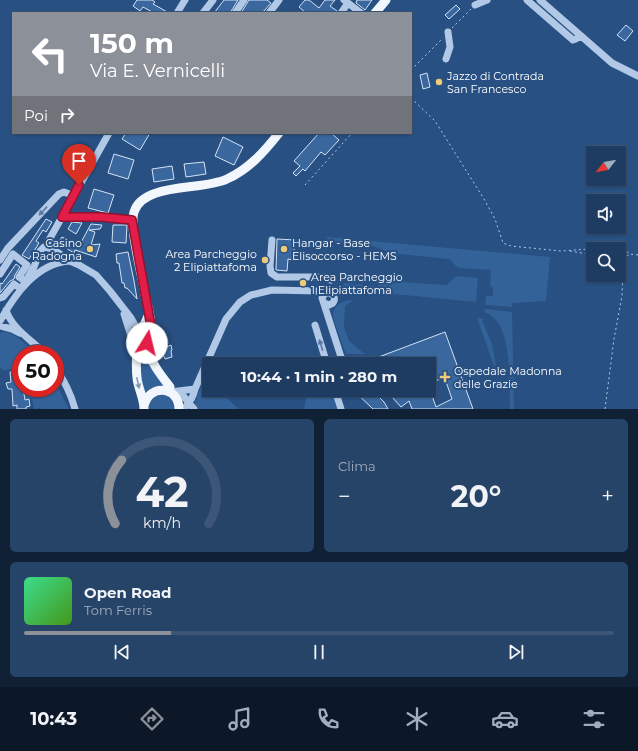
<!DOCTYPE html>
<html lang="it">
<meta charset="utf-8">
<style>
body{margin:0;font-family:Montserrat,sans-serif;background:#264368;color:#f1f3f6;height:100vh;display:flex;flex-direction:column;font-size:15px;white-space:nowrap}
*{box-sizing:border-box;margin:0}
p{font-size:13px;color:#a1adbe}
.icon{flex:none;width:22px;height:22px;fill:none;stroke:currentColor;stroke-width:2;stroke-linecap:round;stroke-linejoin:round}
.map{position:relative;height:409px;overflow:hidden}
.side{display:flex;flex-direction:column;gap:10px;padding:10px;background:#102136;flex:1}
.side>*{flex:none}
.hud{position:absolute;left:12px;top:12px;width:400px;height:122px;border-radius:0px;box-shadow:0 1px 3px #0004,0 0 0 1px #3c5677;background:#8c9099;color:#fff;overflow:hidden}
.needle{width:26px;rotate:239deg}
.fabs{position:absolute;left:586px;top:146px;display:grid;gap:8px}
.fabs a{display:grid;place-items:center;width:40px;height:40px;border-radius:0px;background:#1e3c62;box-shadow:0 1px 3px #0004,0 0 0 1px #3c5677;font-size:20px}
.speed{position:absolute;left:12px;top:345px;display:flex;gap:8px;font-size:20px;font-weight:700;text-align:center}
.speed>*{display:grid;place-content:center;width:52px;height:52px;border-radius:50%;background:#1e3c62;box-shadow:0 1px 3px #0004,0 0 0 1px #3c5677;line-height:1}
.speed .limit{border:6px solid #d22;background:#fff;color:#111}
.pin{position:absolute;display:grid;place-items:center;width:34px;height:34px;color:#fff;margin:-41px -17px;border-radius:50% 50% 50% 0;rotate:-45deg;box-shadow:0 0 4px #0007}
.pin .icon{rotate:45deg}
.me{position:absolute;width:44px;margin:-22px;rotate:9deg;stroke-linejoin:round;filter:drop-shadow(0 0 3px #0008)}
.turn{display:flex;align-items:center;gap:14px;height:84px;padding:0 12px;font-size:18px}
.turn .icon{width:52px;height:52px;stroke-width:2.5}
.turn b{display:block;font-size:28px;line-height:34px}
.then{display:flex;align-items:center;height:38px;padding:0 12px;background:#0003;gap:8px;font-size:15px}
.big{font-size:30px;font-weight:700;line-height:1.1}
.side .card{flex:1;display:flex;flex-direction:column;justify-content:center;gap:6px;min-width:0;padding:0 14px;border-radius:6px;background:#264368}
.side .dial{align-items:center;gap:0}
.dial svg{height:104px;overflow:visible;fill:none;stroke:#3c5677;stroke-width:7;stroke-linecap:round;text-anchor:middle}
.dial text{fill:#f1f3f6;stroke:none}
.song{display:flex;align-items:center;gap:12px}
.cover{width:48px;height:48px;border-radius:6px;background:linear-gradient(135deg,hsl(150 70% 55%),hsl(100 70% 35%))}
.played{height:4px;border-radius:2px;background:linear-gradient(90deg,#8c9099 25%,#3c5677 25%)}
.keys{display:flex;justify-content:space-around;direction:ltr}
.heat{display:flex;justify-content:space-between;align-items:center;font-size:22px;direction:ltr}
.side .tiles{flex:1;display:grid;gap:10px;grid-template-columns:1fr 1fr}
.card:last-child{grid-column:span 2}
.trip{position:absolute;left:202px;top:357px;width:234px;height:40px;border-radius:0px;background:#1e3c62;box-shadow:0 1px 3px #0004,0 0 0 1px #3c5677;font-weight:700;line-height:40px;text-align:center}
.menu{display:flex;height:64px;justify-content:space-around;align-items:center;background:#0c1827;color:#a1adbe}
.menu .icon{width:28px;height:28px}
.menu .current{color:#8c9099}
.menu b{font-size:18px;color:#f1f3f6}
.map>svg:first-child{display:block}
</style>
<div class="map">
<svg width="638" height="409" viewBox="0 0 638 409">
<rect width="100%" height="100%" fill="#285082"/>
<!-- green -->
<path fill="#336299" d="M 326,237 L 550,257 L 546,301 L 512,303 L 512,307 L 485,305 L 486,296 L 493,296 L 493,288 L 490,286 L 491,270 L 459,268 L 455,265 L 449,259 L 390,253 L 374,246 L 330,242 Z
M 456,276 L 478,278 L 476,302 L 343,289 L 344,283 L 377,286 L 384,281 L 447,285 Z
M 350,300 L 352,301 L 345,306 L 344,327 L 349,341 L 367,356 L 364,354 L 346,354 C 343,345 334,323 333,315 C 333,306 342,301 350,300 Z
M 486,309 L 512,312 L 514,409 L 510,409 C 509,385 512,337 495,319 C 493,316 488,314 485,312 L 484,310 Z
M 477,318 L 484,319 L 482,321 L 492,344 L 496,366 L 494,366 Z
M 4,332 C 16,333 27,345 35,354 L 21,354 L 21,381 L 20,369 L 3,370 L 0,367 L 0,333 Z
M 143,354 L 146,354 L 166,386 L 152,388 L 144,395 L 142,386 L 139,356 Z
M 209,370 L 209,390 L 218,390 L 239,409 L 198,409 L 195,404 L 197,396 Z
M 55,382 L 69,409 L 41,409 L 41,408 L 34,409 L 32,398 L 23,399 L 22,395 L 25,393 L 25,388 L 55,388 Z
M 308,390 L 331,390 L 337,409 L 304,409 Z
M 160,394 C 170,396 173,399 175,409 L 148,409 L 150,399 Z"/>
<!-- building -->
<path fill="#39679e" stroke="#d4e3f5" d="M 137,0 L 152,0 L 155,2 L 153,4 L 169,13 L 154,13 L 143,7 L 140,11 L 133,6 Z
M 224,0 L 238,0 L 230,13 L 214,13 Z
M 249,0 L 267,0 L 271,3 L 264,11 L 259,13 L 241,13 Z
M 305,0 L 309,0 L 319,8 L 325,0 L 335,0 L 330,6 L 337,11 L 336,13 L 306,13 L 299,7 Z
M 357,0 L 372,0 L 365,10 L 356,3 Z
M 456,5 L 460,9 L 449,19 L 445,15 Z
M 626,25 L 633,31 L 625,41 L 617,35 Z
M 427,73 L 430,87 L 423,89 L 420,75 Z
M 126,133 L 150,133 L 140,150 L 122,139 Z
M 319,133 L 331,133 L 339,140 L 325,155 L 321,152 L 305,171 L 303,169 L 296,176 L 293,173 L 300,166 L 294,161 Z
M 223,137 L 243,147 L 234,165 L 215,156 Z
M 114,154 L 134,160 L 128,179 L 108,173 Z
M 204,162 L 206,174 L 186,177 L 184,164 Z
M 172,166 L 174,179 L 154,182 L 152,169 Z
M 94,189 L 114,195 L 108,213 L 88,208 Z
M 46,219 L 52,222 L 46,232 L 43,230 L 36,241 L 39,243 L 29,259 L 22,255 Z
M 72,222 L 82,223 L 76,234 L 68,229 Z
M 91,224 L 102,225 L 100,229 L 89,230 L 95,232 L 91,245 L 100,244 L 96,257 L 75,250 L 74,253 L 58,243 L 62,237 L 79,246 Z
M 113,225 L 127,225 L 126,243 L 112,242 Z
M 277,239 L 295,240 L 293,260 L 288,259 L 287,271 L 276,270 Z
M 128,252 L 134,281 L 137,299 L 127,288 L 125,288 L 124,283 L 122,283 L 119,263 L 117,263 L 116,254 Z
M 16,264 L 20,267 L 15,275 L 14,279 L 10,281 L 0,293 L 0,283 L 2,284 Z
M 445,332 L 473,409 L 412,409 L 409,401 L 401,407 L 392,397 L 393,396 L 388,390 L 430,390 L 436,407 L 452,399 L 444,376 L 429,386 L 429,364 L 379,364 L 376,358 Z
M 171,345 L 172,350 L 171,351 L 172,357 L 165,359 L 161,349 Z
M 17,371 L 19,384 L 21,383 L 21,388 L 23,388 L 25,400 L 29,399 L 30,406 L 26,407 L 26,409 L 17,409 L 17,405 L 13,406 L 12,389 L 8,389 L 6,383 L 11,382 L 10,372 Z
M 353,390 L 372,390 L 384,402 L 388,409 L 373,409 Z"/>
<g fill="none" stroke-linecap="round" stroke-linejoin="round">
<!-- path -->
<path stroke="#b1c9e6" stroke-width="1" stroke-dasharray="2 3" stroke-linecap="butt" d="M 452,28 L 471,9
M 411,70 L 443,38
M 411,98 L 435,121 L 484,199 L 495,219 L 503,243 L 511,246 L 561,251 L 617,247 L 625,249 L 629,254
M 305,185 L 352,133
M 570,251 L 593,255
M 619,254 L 622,255 L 625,258
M 605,409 L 614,339 L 622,296 L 623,270 L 625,259 L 629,254 L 638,255"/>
<!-- minor -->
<path stroke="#b1c9e6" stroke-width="7" d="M 344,0 L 361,13
M 527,0 L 573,40 L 576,39 L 580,36
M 540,0 L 612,63 L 638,76
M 475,5 L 487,0
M 177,13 L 185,0
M 203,13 L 213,0
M 235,13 L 244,0
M 269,13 L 279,0
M 341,13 L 348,3
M 446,59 L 450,47 L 448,32
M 62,217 L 101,217 L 132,221
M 272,240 L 270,266 L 271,273 L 277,277 L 325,277 L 331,280
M 47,247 L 49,240 L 109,133
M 0,260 L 8,248 L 59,194 L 64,192 L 69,194 L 72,198
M 0,274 L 13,254 L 27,265 L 19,277 L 22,279
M 21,289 L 34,267 L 40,251 L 44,247 L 53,249 L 70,261 L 79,265 L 96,275 L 110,291 L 131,318 L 147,346
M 0,298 L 3,297 L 14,284 L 21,289
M 324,303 L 329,305 L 333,303 C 336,299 334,296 331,293 L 325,293 L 322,298 L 323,301 L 341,357 L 346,364
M 6,310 C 12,329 32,340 45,354
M 124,314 L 130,333 L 134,352
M 0,321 C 15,294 37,263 70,261
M 315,325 L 327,364
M 0,326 L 12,329 L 20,333
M 356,364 L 366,361 L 367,364
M 55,367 C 64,380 71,394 75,409
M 335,390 L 341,409
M 170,392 L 195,389
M 180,392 L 194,409
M 183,409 C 189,404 193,398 195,389 L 226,319 L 240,302 L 251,295 L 272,290 L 319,291 L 325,293"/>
<!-- major -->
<path stroke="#f2f7fd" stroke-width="9" d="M 375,13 L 386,0
M 169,392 L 170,387 C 160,374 151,363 147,347 C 146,341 150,333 151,327 C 151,316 147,304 145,294 C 142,275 129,228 134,212 C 143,182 203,191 227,179 C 249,169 264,152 279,133
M 144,406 C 149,383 179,386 179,409
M 144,409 C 144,398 138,388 137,378 C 135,362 138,346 137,330 L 144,325 L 149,314"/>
</g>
<!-- one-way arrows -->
<defs><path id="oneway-solid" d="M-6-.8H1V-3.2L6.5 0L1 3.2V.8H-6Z"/></defs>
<g fill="#587aa5">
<use href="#oneway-solid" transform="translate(43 211) rotate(133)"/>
<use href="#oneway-solid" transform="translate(321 345) rotate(-107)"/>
</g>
<use fill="#839bb9" href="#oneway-solid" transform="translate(138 383) rotate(78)"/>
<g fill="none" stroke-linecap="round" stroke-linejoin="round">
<defs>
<path id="route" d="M 79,185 L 62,217 L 101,217 L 132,220 L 151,326 L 147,343"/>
</defs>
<!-- route casing -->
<use href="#route" stroke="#92132f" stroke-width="10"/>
<!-- route -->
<use href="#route" stroke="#e11d48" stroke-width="7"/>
</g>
<!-- markers -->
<g fill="#eecb78" stroke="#285082" stroke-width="1.5">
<circle cx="439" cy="82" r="4"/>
<circle cx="90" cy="249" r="4"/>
<circle cx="284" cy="249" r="4"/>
<circle cx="265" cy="260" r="4"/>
<circle cx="303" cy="283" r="4"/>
<path d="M443 371h4v4h4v4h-4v4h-4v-4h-4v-4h4z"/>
</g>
<g text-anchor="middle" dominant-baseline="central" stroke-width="4" stroke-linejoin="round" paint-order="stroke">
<!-- poi labels -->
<g font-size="11" fill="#fff" stroke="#285082" text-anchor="start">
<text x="447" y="76">Jazzo di Contrada<tspan x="447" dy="13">San Francesco</tspan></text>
<text x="82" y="243" text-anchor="end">Casino<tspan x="82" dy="13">Radogna</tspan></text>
<text x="292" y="243">Hangar - Base<tspan x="292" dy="13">Elisoccorso - HEMS</tspan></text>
<text x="257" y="254" text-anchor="end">Area Parcheggio<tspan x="257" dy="13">2 Elipiattafoma</tspan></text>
<text x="311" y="277">Area Parcheggio<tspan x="311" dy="13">1 Elipiattafoma</tspan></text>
<text x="454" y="371">Ospedale Madonna<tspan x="454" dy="13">delle Grazie</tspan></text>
</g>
</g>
</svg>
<div class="fabs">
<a><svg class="needle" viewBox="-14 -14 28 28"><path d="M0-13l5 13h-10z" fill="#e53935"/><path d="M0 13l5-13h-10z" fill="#a1adbe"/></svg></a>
<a><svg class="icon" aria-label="sound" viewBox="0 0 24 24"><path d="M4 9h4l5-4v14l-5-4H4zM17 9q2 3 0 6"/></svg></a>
<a><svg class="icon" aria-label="search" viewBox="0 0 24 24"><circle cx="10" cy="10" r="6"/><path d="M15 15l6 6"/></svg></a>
</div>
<div class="speed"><div class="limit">50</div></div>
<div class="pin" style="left:79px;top:185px;background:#d93025"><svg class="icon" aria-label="arrive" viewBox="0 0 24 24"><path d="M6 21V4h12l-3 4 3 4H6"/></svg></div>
<svg class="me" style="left:147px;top:343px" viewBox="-20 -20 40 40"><circle r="19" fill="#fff"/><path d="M0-13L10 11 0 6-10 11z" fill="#e11d48"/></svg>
<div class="trip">10:44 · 1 min · 280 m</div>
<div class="hud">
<div class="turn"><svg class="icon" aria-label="left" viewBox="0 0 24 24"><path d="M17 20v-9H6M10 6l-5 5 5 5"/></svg><div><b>150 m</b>Via E. Vernicelli</div></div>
<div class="then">Poi<svg class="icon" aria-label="right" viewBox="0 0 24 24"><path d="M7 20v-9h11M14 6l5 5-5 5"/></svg></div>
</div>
</div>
<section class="side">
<div class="tiles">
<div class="card dial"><svg viewBox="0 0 100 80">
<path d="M14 69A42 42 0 1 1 86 69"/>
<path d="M14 69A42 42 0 0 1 19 20" stroke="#8c9099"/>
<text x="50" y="56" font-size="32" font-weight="700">42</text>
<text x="50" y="72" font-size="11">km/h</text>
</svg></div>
<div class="card"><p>Clima</p>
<div class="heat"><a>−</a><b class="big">20°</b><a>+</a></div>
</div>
<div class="card">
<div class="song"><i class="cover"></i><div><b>Open Road</b><p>Tom Ferris</p></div></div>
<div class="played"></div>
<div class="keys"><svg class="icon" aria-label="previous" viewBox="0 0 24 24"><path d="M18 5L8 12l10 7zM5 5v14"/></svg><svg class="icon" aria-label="pause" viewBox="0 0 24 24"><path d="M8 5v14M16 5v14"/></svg><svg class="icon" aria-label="next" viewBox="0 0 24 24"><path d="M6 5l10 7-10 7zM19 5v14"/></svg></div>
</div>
</div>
</section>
<nav class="menu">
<b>10:43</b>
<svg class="icon current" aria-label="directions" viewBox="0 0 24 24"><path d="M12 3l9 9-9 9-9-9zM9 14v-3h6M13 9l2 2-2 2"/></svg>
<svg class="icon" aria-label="music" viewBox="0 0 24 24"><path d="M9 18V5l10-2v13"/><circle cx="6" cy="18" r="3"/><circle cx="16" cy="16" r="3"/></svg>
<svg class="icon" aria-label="phone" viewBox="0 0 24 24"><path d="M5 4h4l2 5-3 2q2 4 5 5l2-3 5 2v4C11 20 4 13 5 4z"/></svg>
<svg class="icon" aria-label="climate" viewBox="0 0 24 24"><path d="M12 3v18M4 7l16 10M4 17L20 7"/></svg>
<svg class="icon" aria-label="car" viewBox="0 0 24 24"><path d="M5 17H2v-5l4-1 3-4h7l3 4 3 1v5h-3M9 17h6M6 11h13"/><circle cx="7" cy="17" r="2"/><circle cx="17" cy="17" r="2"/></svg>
<svg class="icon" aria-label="filters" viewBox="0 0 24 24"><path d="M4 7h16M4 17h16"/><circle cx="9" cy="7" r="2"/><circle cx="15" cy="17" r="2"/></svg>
</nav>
